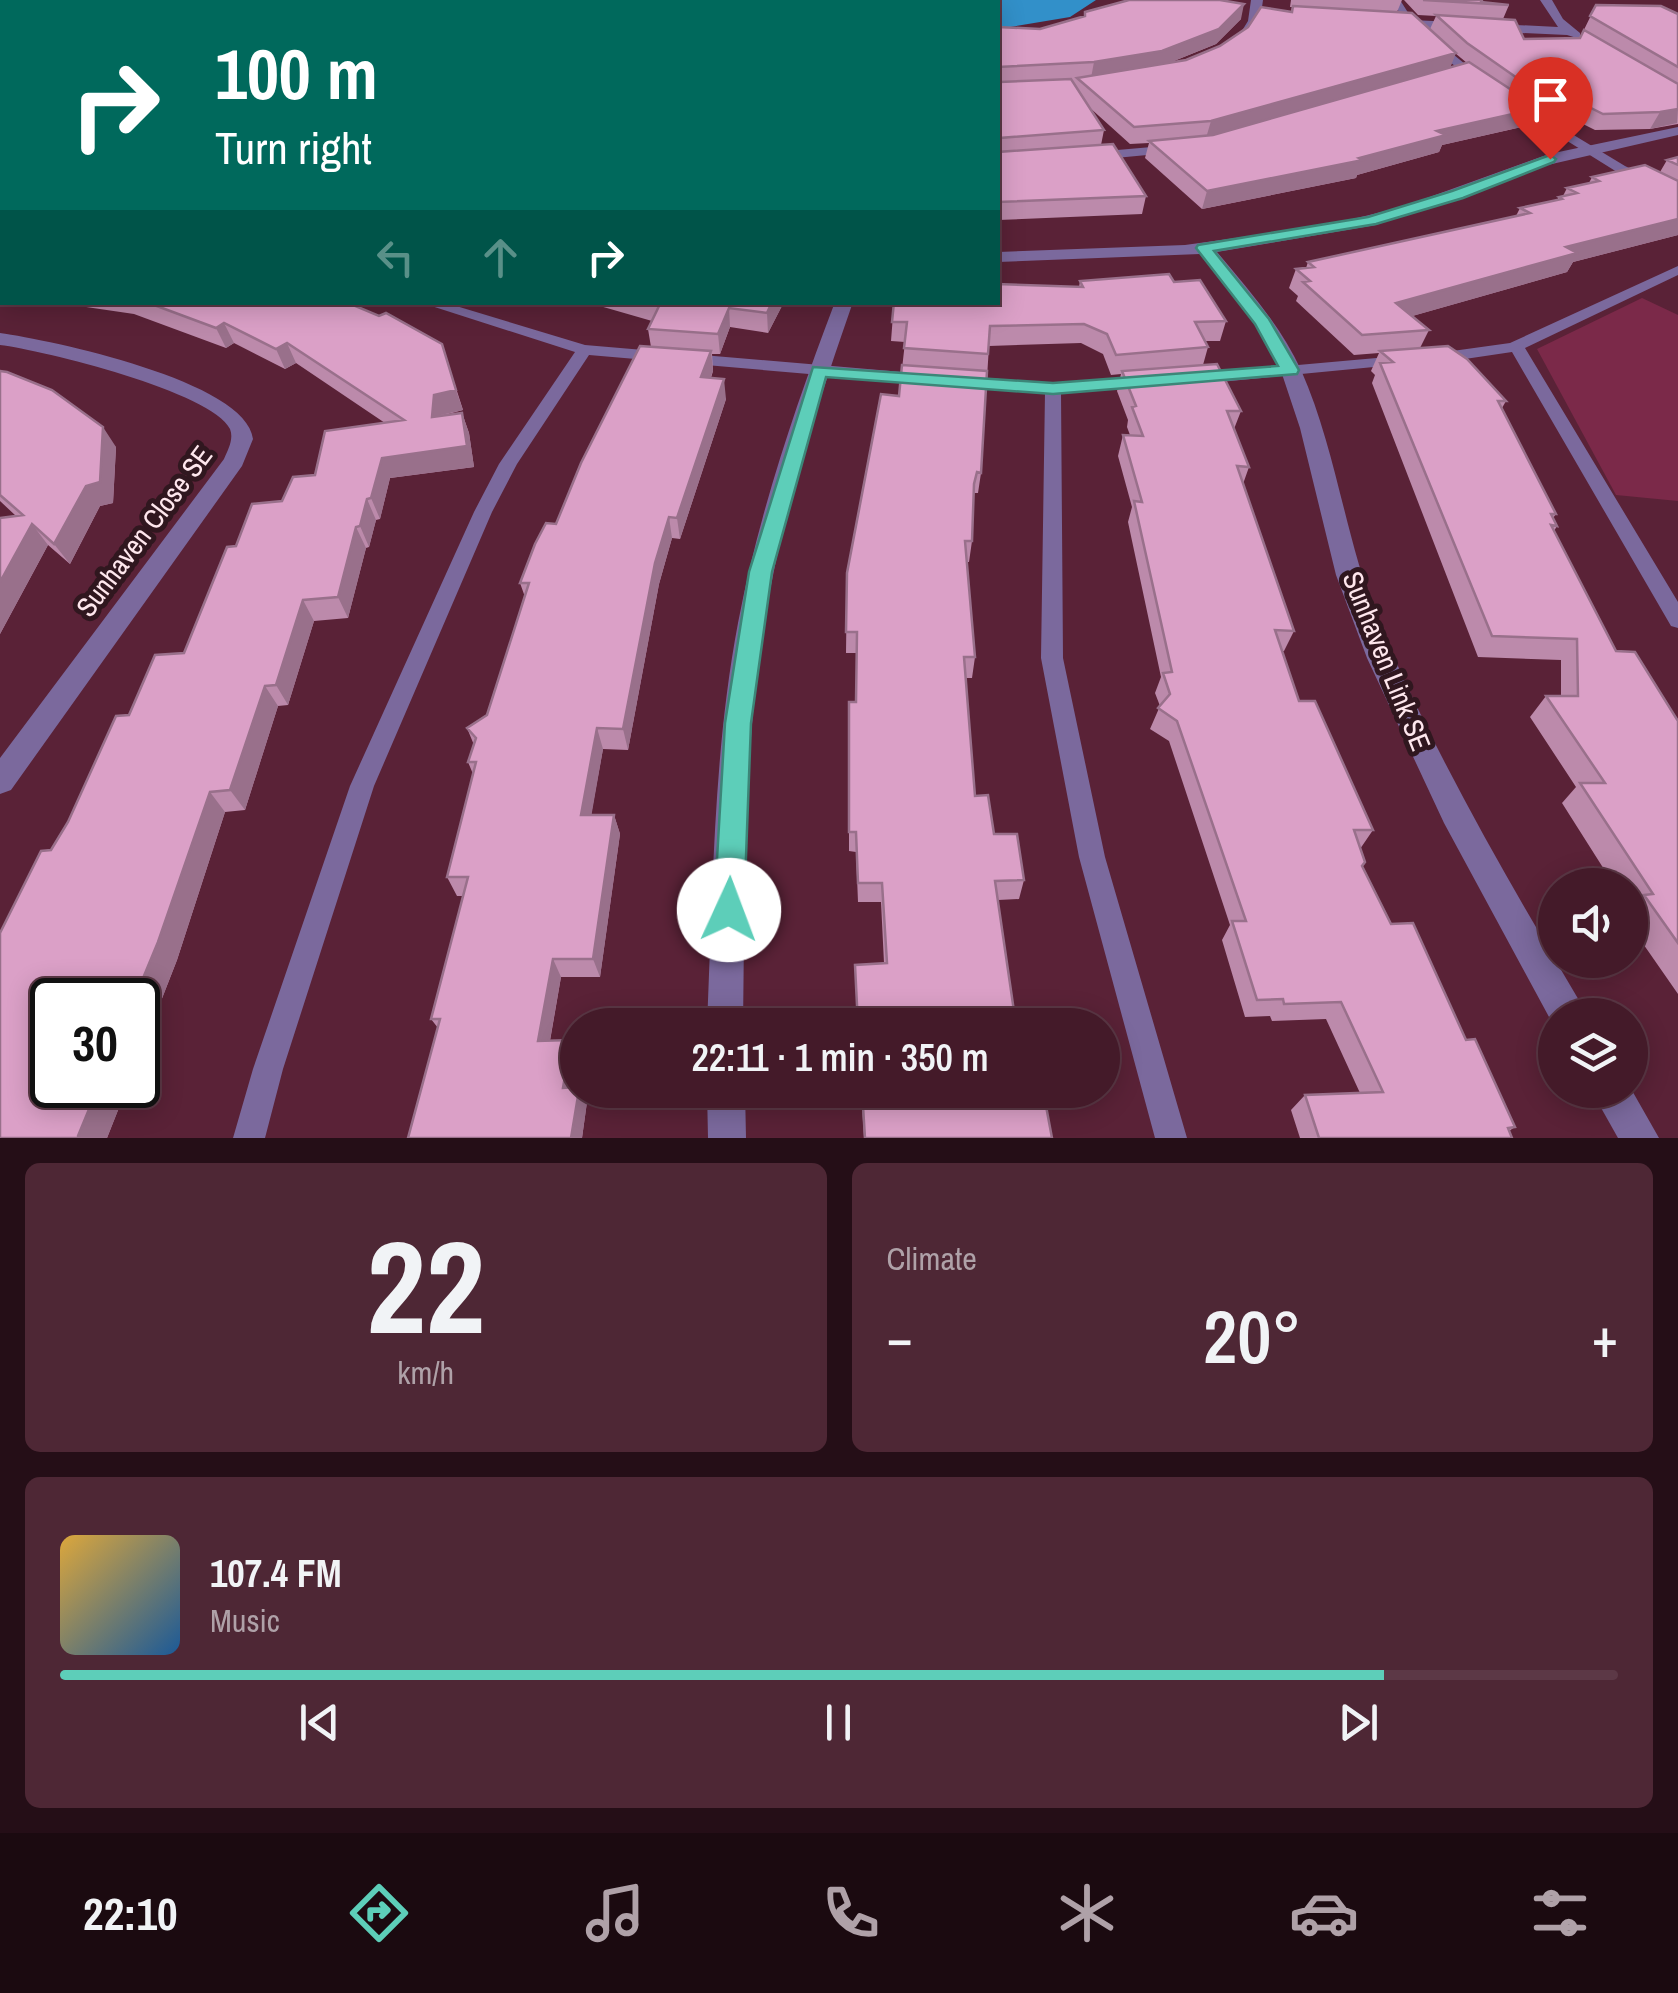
<!DOCTYPE html>
<meta charset="utf-8">
<style>
body{margin:0;font-family:"Archivo Narrow",sans-serif;background:#4e2735;color:#f1f3f6;height:100vh;display:flex;flex-direction:column;font-size:38px;white-space:nowrap}
*{box-sizing:border-box;margin:0}
p{font-size:32px;color:#afa1a8}
.icon{flex:none;width:55px;height:55px;fill:none;stroke:currentColor;stroke-width:2;stroke-linecap:round;stroke-linejoin:round}
.map{position:relative;height:1138px;overflow:hidden}
.details{display:flex;flex-direction:column;gap:25px;padding:25px;background:#250e17;flex:1}
.details>*{flex:none}
.guide{position:absolute;left:0px;top:0px;width:1000px;height:305px;box-shadow:0 5px 25px #0003,0 0 0 2px #5c3846;background:#00695c;color:#fff;overflow:hidden}
.buttons{position:absolute;left:1538px;top:868px;display:grid;gap:20px}
.buttons a{display:grid;place-items:center;width:110px;height:110px;border-radius:50%;background:#441a29;box-shadow:0 5px 25px #0003,0 0 0 2px #5c3846;font-size:50px}
.speed{position:absolute;left:30px;top:978px;display:flex;gap:20px;font-size:50px;font-weight:700;text-align:center}
.speed>*{display:grid;place-content:center;width:130px;height:130px;border-radius:50%;background:#441a29;box-shadow:0 5px 25px #0003,0 0 0 2px #5c3846;line-height:1}
.speed .limit{border:5px solid #111;border-radius:15px;background:#fff;color:#111}
.pin{position:absolute;display:grid;place-items:center;width:85px;height:85px;color:#fff;margin:-102px -42px;border-radius:50% 50% 50% 0;rotate:-45deg;box-shadow:0 0 10px #0007}
.pin .icon{rotate:45deg}
.me{position:absolute;width:110px;margin:-55px;rotate:2deg;stroke-linejoin:round;filter:drop-shadow(0 0 8px #0008)}
.turn{display:flex;align-items:center;gap:35px;height:210px;padding:0 50px;font-size:45px}
.turn .icon{width:130px;height:130px;stroke-width:2.5}
.turn b{display:block;font-size:70px;line-height:85px}
.lanes{display:flex;align-items:center;height:95px;padding:0 50px;background:#0003;justify-content:center;gap:50px;direction:ltr}
.lanes .off{opacity:.35}
.big{font-size:75px;font-weight:600;line-height:1.1}
.details .tile{flex:1;display:flex;flex-direction:column;justify-content:center;gap:15px;min-width:0;padding:0 35px;border-radius:15px;background:#4e2735}
.details .dial{align-items:center;gap:0}
.dial b{font-size:130px;line-height:1}
.song{display:flex;align-items:center;gap:30px}
.cover{width:120px;height:120px;border-radius:15px;background:linear-gradient(135deg,hsl(40 70% 55%),hsl(210 70% 35%))}
.played{height:10px;border-radius:5px;background:linear-gradient(90deg,#5dceb9 85%,#5c3846 85%)}
.keys{display:flex;justify-content:space-around;direction:ltr}
.heat{display:flex;justify-content:space-between;align-items:center;font-size:55px;direction:ltr}
.details .tiles{flex:1;display:grid;gap:25px;grid-template-columns:1fr 1fr}
.tile:last-child{grid-column:span 2}
.trip{position:absolute;left:560px;top:1008px;width:560px;height:100px;border-radius:50px;background:#441a29;box-shadow:0 5px 25px #0003,0 0 0 2px #5c3846;font-weight:600;line-height:100px;text-align:center}
.tabs{display:flex;height:160px;justify-content:space-around;align-items:center;background:#1b0a10;color:#afa1a8}
.tabs .icon{width:70px;height:70px}
.tabs .active{color:#5dceb9}
.tabs b{font-size:45px;color:#f1f3f6}
.map>svg:first-child{display:block}
</style>
<div class="map">
<svg width="1678" height="1138" viewBox="0 0 1678 1138">
<rect width="100%" height="100%" fill="#5a2237"/>
<!-- green -->
<path fill="#7b2949" d="M 1642,298 L 1678,315 L 1678,501 L 1616,495 L 1537,349 Z"/>
<!-- water -->
<path fill="#3290c9" d="M 343,0 L 1096,0 L 1070,17 L 998,29 L 998,2 Z"/>
<g fill="none" stroke-linecap="round" stroke-linejoin="round">
<!-- service -->
<path fill="#7b699d" fill-rule="evenodd" d="M 1392,0 L 1400,0 L 1414,22 L 1482,78 L 1482,82 L 1474,82 L 1407,26 Z
M 1511,102 L 1519,102 L 1625,166 L 1678,192 L 1678,201 L 1617,172 L 1511,106 Z
M 1175,145 L 1179,146 L 1179,152 L 1094,160 L 1088,156 L 1094,152 Z
M 1678,266 L 1678,275 L 1525,348 L 1678,602 L 1678,628 L 1671,626 L 1512,352 L 1438,363 L 1430,358 L 1438,353 L 1510,343 Z
M 419,302 L 443,302 L 585,345 L 926,374 L 934,379 L 926,384 L 589,355 L 517,464 L 492,512 L 374,786 L 283,1069 L 265,1138 L 233,1138 L 253,1069 L 350,786 L 474,512 L 499,464 L 575,352 Z
M 1399,356 L 1405,358 L 1405,364 L 1199,384 L 1191,379 L 1199,374 Z
M 960,376 L 1053,383 L 1145,378 L 1153,383 L 1145,388 L 1061,392 L 1063,658 L 1105,857 L 1187,1138 L 1155,1138 L 1079,857 L 1041,658 L 1045,392 L 954,384 L 952,381 Z"/>
<!-- minor -->
<path fill="#7b699d" fill-rule="evenodd" d="M 1251,0 L 1263,0 L 1260,22 L 1243,42 L 1235,42 L 1248,21 Z
M 1540,0 L 1552,0 L 1563,19 L 1580,33 L 1580,39 L 1567,35 L 1391,27 L 1385,23 L 1391,19 L 1558,27 Z
M 1678,127 L 1678,135 L 1539,167 L 1376,225 L 1217,252 C 1248,289 1281,326 1301,370 C 1336,449 1345,537 1377,618 C 1433,752 1506,877 1580,1002 L 1585,1015 L 1555,1015 L 1555,1028 L 1444,823 L 1367,658 L 1336,575 L 1300,428 L 1281,371 L 1254,323 L 1200,254 L 998,262 L 998,252 L 1185,245 L 1324,226 L 1402,207 L 1549,154 Z
M 835,302 L 853,302 C 816,408 782,513 764,624 C 743,756 745,892 743,1025 L 707,1025 C 713,891 713,755 738,623 C 759,513 795,407 835,302 Z
M 0,333 C 50,340 247,381 253,439 L 242,466 L 11,790 L 0,794 L 0,758 L 224,459 C 228,450 234,439 230,429 C 213,392 42,350 0,345 Z
M 1630,1087 L 1659,1138 L 1618,1138 L 1591,1090 Z
M 707,1090 L 745,1090 L 746,1138 L 708,1138 Z"/>
</g>
<!-- wall -->
<path fill="#bc8aab" fill-rule="evenodd" d="M 0,0 L 2,2 L 2,296 L 0,295 Z
M 1291,0 L 1402,0 L 1397,12 L 1430,29 L 1436,16 L 1418,15 L 1404,0 L 1482,0 L 1482,2 L 1509,5 L 1503,19 L 1524,39 L 1580,38 L 1596,5 L 1678,14 L 1678,124 L 1650,129 L 1595,130 L 1567,116 L 1549,120 L 1537,113 L 1531,125 L 1442,145 L 1439,152 L 1357,175 L 1356,178 L 1202,209 L 1145,158 L 1149,143 L 1130,144 L 1089,107 L 1104,130 L 1101,145 L 1146,196 L 1142,214 L 998,220 L 998,27 L 1040,29 L 1084,16 L 1085,12 L 1241,19 L 1216,44 L 1169,63 L 1186,60 L 1220,46 L 1291,12 L 1292,7 L 1290,7 ZM 1455,53 L 1467,63 L 1450,68 Z
M 1678,157 L 1678,235 L 1573,262 L 1567,272 L 1412,316 L 1429,330 L 1420,348 L 1506,401 L 1502,408 L 1556,514 L 1553,518 L 1557,526 L 1554,531 L 1616,651 L 1678,721 L 1678,994 L 1630,925 L 1630,885 L 1614,885 L 1562,803 L 1576,787 L 1530,717 L 1546,696 L 1561,696 L 1561,660 L 1478,657 L 1372,383 L 1375,375 L 1371,371 L 1379,353 L 1354,355 L 1296,301 L 1298,296 L 1289,288 L 1296,269 L 1306,268 L 1308,262 L 1516,216 L 1520,208 L 1557,200 L 1559,197 L 1563,196 L 1567,188 L 1589,183 L 1592,177 L 1660,172 L 1667,160 Z
M 1080,281 L 1174,282 L 1226,321 L 1220,341 L 1205,341 L 1208,347 L 1203,365 L 1241,411 L 1234,429 L 1249,467 L 1243,484 L 1294,631 L 1284,651 L 1282,651 L 1299,701 L 1373,830 L 1360,849 L 1362,866 L 1391,924 L 1466,1040 L 1515,1127 L 1509,1131 L 1512,1138 L 1300,1138 L 1291,1110 L 1305,1095 L 1360,1093 L 1326,1019 L 1272,1021 L 1270,1016 L 1245,1017 L 1222,940 L 1230,925 L 1169,741 L 1150,729 L 1160,706 L 1155,693 L 1161,677 L 1128,522 L 1132,507 L 1118,456 L 1123,435 L 1130,435 L 1127,427 L 1128,420 L 1117,391 L 1121,374 L 1111,375 L 1103,354 L 1081,343 L 989,346 L 981,473 L 978,493 L 974,493 L 972,541 L 969,562 L 967,562 L 975,657 L 972,678 L 966,678 L 975,796 L 994,834 L 1024,880 L 1019,899 L 998,900 L 1016,1025 L 857,1025 L 855,965 L 884,963 L 881,902 L 858,902 L 856,852 L 849,851 L 849,702 L 856,702 L 857,653 L 846,653 L 847,573 L 899,396 L 905,342 L 891,341 L 894,302 L 1079,287 Z
M 52,302 L 346,302 L 379,316 L 386,313 L 442,344 L 463,410 L 441,416 L 462,413 L 469,433 L 474,467 L 390,478 L 380,519 L 376,520 L 369,547 L 366,548 L 348,618 L 314,621 L 288,705 L 278,706 L 245,810 L 225,812 L 177,960 L 138,1060 L 138,1000 L 52,1000 L 52,1085 L 128,1085 L 107,1138 L 0,1138 L 0,933 L 41,851 L 51,850 L 68,822 L 116,716 L 129,715 L 155,655 L 184,653 L 227,547 L 236,546 L 252,504 L 282,501 L 293,477 L 315,475 L 325,431 L 385,423 L 296,363 L 285,369 L 234,343 L 226,348 L 134,314 Z
M 586,302 L 784,302 L 768,333 L 730,327 L 720,354 L 712,354 L 713,371 L 711,378 L 726,399 L 680,539 L 672,538 L 659,584 L 628,750 L 603,749 L 591,815 L 614,815 L 620,834 L 600,977 L 561,977 L 550,1041 L 571,1040 L 578,1054 L 574,1087 L 587,1102 L 582,1138 L 408,1138 L 438,1028 L 431,1019 L 463,896 L 457,896 L 447,877 L 473,774 L 468,762 L 474,745 L 467,728 L 487,715 L 525,597 L 520,583 L 556,524 L 651,347 L 648,329 L 652,321 Z
M 0,371 L 116,447 L 113,503 L 100,506 L 70,564 L 48,545 L 0,634 L 0,518 L 16,516 L 0,501 Z
M 861,1090 L 1043,1090 L 1052,1138 L 864,1138 Z"/>
<!-- shaded-wall -->
<path fill="#99708b" d="M 1244,4 L 1241,19 L 1216,44 L 1159,67 L 1091,78 L 1094,62 Z
M 1456,53 L 1450,68 L 1206,138 L 1211,121 Z
M 1575,100 L 1567,116 L 1549,120 L 1557,104 Z
M 1539,108 L 1531,125 L 1442,145 L 1439,152 L 1357,175 L 1356,178 L 1202,209 L 1207,191 L 1437,131 Z
M 1678,109 L 1677,123 L 1650,129 L 1660,112 Z
M 1678,219 L 1678,235 L 1573,262 L 1567,272 L 1388,323 L 1396,303 L 1566,247 Z
M 772,302 L 784,302 L 768,333 L 767,313 Z
M 729,308 L 730,327 L 720,354 L 718,334 Z
M 224,323 L 234,343 L 226,348 L 216,328 Z
M 287,343 L 296,363 L 285,369 L 276,349 Z
M 711,351 L 713,371 L 703,397 L 701,377 Z
M 724,379 L 726,399 L 680,539 L 677,518 Z
M 456,390 L 463,410 L 432,417 L 434,395 Z
M 462,413 L 469,433 L 474,467 L 390,478 L 380,519 L 371,498 L 382,458 Z
M 103,427 L 116,447 L 113,503 L 100,506 L 70,564 L 54,544 Z
M 367,499 L 376,520 L 369,547 L 360,526 Z
M 669,517 L 672,538 L 659,584 L 628,750 L 623,729 L 655,563 Z
M 32,524 L 48,545 L 0,634 L 0,582 Z
M 356,527 L 366,548 L 348,618 L 338,597 Z
M 303,600 L 314,621 L 288,705 L 276,685 Z
M 265,686 L 278,706 L 245,810 L 230,790 Z
M 597,728 L 603,749 L 588,835 L 581,815 Z
M 210,792 L 225,812 L 177,960 L 138,1060 L 138,1000 L 134,1000 Z
M 614,815 L 620,834 L 600,977 L 593,959 Z
M 553,959 L 561,977 L 547,1057 L 538,1041 Z
M 571,1040 L 578,1054 L 578,1066 L 572,1103 L 563,1088 Z
M 99,1085 L 128,1085 L 107,1138 L 79,1138 L 78,1136 Z
M 579,1090 L 581,1090 L 587,1102 L 582,1138 L 571,1138 Z"/>
<!-- building -->
<path fill="#dba0c7" stroke="#99708b" stroke-width="2.5" d="M 0,0 L 289,0 L 291,2 L 2,2 L 2,133 L 0,135 Z
M 1129,0 L 1220,0 L 1244,4 L 1219,29 L 1162,51 L 1094,62 L 998,67 L 998,27 L 1040,29 L 1085,16 L 1085,12 Z
M 1423,0 L 1482,0 L 1481,2 L 1509,5 Z
M 1596,5 L 1661,6 L 1678,14 L 1678,67 L 1590,16 Z
M 1293,6 L 1412,13 L 1456,53 L 1211,121 L 1134,127 L 1077,78 L 1186,60 L 1220,46 L 1248,27 L 1261,7 L 1292,12 Z
M 1436,15 L 1515,20 L 1524,39 L 1580,38 L 1584,30 L 1678,84 L 1678,109 L 1660,112 L 1603,114 L 1575,100 L 1557,104 L 1537,92 L 1467,43 Z
M 1469,62 L 1539,108 L 1437,131 L 1446,135 L 1359,158 L 1363,160 L 1207,191 L 1149,141 L 1213,135 Z
M 998,79 L 1000,82 L 1071,79 L 1104,130 L 1000,138 L 998,152 Z
M 1113,144 L 1146,196 L 998,202 L 998,152 Z
M 0,147 L 2,147 L 2,278 L 0,278 Z
M 1678,157 L 1678,165 L 1667,160 Z
M 1645,165 L 1678,181 L 1678,219 L 1566,247 L 1577,253 L 1396,303 L 1429,330 L 1362,335 L 1303,282 L 1310,281 L 1296,269 L 1314,267 L 1308,262 L 1530,213 L 1520,208 L 1562,199 L 1559,197 L 1577,193 L 1567,188 L 1599,181 L 1592,177 Z
M 1169,274 L 1174,282 L 1200,280 L 1226,321 L 1195,322 L 1208,347 L 1116,355 L 1107,334 L 1084,324 L 990,326 L 988,354 L 904,348 L 907,322 L 892,322 L 894,302 L 998,302 L 998,284 L 1083,287 L 1080,281 Z
M 146,302 L 346,302 L 379,316 L 386,313 L 442,344 L 456,390 L 434,395 L 432,417 L 462,413 L 467,446 L 382,458 L 371,498 L 367,499 L 360,526 L 356,527 L 338,597 L 303,600 L 276,685 L 265,686 L 230,790 L 210,792 L 158,942 L 134,1000 L 52,1000 L 52,1085 L 99,1085 L 78,1136 L 79,1138 L 0,1138 L 0,933 L 41,851 L 51,850 L 68,822 L 116,716 L 129,715 L 155,655 L 184,653 L 227,547 L 236,546 L 252,504 L 282,501 L 293,477 L 315,475 L 325,431 L 404,420 L 287,343 L 276,349 L 224,323 L 216,328 Z
M 654,302 L 772,302 L 767,313 L 729,308 L 718,334 L 648,329 L 660,304 Z
M 640,346 L 711,351 L 701,377 L 724,379 L 677,518 L 669,517 L 655,563 L 623,729 L 597,728 L 581,815 L 614,815 L 593,959 L 553,959 L 538,1041 L 571,1040 L 563,1088 L 578,1087 L 578,1090 L 579,1090 L 571,1138 L 408,1138 L 440,1019 L 431,1019 L 468,877 L 447,877 L 476,762 L 468,762 L 476,738 L 467,728 L 487,715 L 529,583 L 520,583 L 535,544 L 546,523 L 556,524 L 581,463 Z
M 1448,346 L 1467,359 L 1506,401 L 1498,401 L 1556,514 L 1551,514 L 1557,526 L 1551,525 L 1616,651 L 1635,652 L 1678,721 L 1678,943 L 1644,895 L 1653,894 L 1580,783 L 1605,783 L 1546,696 L 1578,696 L 1577,639 L 1492,636 L 1380,363 L 1393,362 L 1380,351 Z
M 1217,364 L 1241,411 L 1227,411 L 1249,467 L 1237,466 L 1294,631 L 1275,630 L 1299,701 L 1315,701 L 1373,830 L 1354,830 L 1365,862 L 1362,866 L 1391,924 L 1413,923 L 1466,1040 L 1475,1039 L 1515,1127 L 1508,1128 L 1512,1138 L 1319,1138 L 1305,1095 L 1383,1092 L 1341,1002 L 1284,1004 L 1283,999 L 1257,1000 L 1232,921 L 1246,921 L 1177,721 L 1158,708 L 1170,694 L 1163,673 L 1172,672 L 1134,501 L 1142,502 L 1123,435 L 1143,436 L 1132,407 L 1136,406 L 1122,371 Z
M 902,365 L 987,371 L 981,473 L 977,472 L 974,484 L 972,541 L 965,541 L 975,657 L 964,657 L 975,796 L 988,795 L 994,834 L 1017,834 L 1024,880 L 995,881 L 1016,1025 L 858,1025 L 855,965 L 887,963 L 882,883 L 858,883 L 856,832 L 849,832 L 849,702 L 856,702 L 857,632 L 846,632 L 847,573 L 881,394 L 899,396 Z
M 0,371 L 7,372 L 52,390 L 103,427 L 100,482 L 86,486 L 54,544 L 32,524 L 0,582 L 0,518 L 23,515 L 0,495 Z
M 862,1090 L 1043,1090 L 1052,1138 L 865,1138 Z"/>
<!-- route -->
<path fill="#5dceb9" stroke="#3c8678" stroke-width="2.5" d="M 1550,155 L 1556,159 L 1554,162 L 1463,198 L 1376,224 L 1214,251 L 1269,319 L 1299,370 L 1297,374 L 1053,394 L 826,377 L 772,572 L 751,723 L 744,910 L 739,920 L 729,924 L 718,920 L 714,910 L 725,723 L 749,572 L 813,367 L 1053,383 L 1278,366 L 1255,324 L 1196,248 L 1198,245 L 1368,217 L 1452,191 Z"/>
<g text-anchor="middle" dominant-baseline="central" stroke-width="10" stroke-linejoin="round" paint-order="stroke">
<!-- street labels -->
<g font-size="28" fill="#fee7ed" stroke="#30171f">
<text transform="translate(144 531) rotate(-53)">Sunhaven Close SE</text>
<text transform="translate(1387 661) rotate(68)">Sunhaven Link SE</text>
</g>
</g>
</svg>
<div class="buttons">
<a><svg class="icon" aria-label="sound" viewBox="0 0 24 24"><path d="M4 9h4l5-4v14l-5-4H4zM17 9q2 3 0 6"/></svg></a>
<a><svg class="icon" aria-label="layers" viewBox="0 0 24 24"><path d="M12 4l9 5-9 5-9-5zM3 14l9 5 9-5"/></svg></a>
</div>
<div class="speed"><div class="limit">30</div></div>
<div class="pin" style="left:1550px;top:159px;background:#d93025"><svg class="icon" aria-label="arrive" viewBox="0 0 24 24"><path d="M6 21V4h12l-3 4 3 4H6"/></svg></div>
<svg class="me" style="left:729px;top:910px" viewBox="-20 -20 40 40"><circle r="19" fill="#fff"/><path d="M0-13L10 11 0 6-10 11z" fill="#5dceb9"/></svg>
<div class="trip">22:11 · 1 min · 350 m</div>
<div class="guide">
<div class="turn"><svg class="icon" aria-label="right" viewBox="0 0 24 24"><path d="M7 20v-9h11M14 6l5 5-5 5"/></svg><div><b>100 m</b>Turn right</div></div>
<div class="lanes"><svg class="icon off" aria-label="left" viewBox="0 0 24 24"><path d="M17 20v-9H6M10 6l-5 5 5 5"/></svg><svg class="icon off" aria-label="ahead" viewBox="0 0 24 24"><path d="M12 20V5M6 11l6-6 6 6"/></svg><svg class="icon" aria-label="right" viewBox="0 0 24 24"><path d="M7 20v-9h11M14 6l5 5-5 5"/></svg></div>
</div>
</div>
<section class="details">
<div class="tiles">
<div class="tile dial"><b>22</b><p>km/h</p></div>
<div class="tile"><p>Climate</p>
<div class="heat"><a>−</a><b class="big">20°</b><a>+</a></div>
</div>
<div class="tile">
<div class="song"><i class="cover"></i><div><b>107.4 FM</b><p>Music</p></div></div>
<div class="played"></div>
<div class="keys"><svg class="icon" aria-label="previous" viewBox="0 0 24 24"><path d="M18 5L8 12l10 7zM5 5v14"/></svg><svg class="icon" aria-label="pause" viewBox="0 0 24 24"><path d="M8 5v14M16 5v14"/></svg><svg class="icon" aria-label="next" viewBox="0 0 24 24"><path d="M6 5l10 7-10 7zM19 5v14"/></svg></div>
</div>
</div>
</section>
<nav class="tabs">
<b>22:10</b>
<svg class="icon active" aria-label="directions" viewBox="0 0 24 24"><path d="M12 3l9 9-9 9-9-9zM9 14v-3h6M13 9l2 2-2 2"/></svg>
<svg class="icon" aria-label="music" viewBox="0 0 24 24"><path d="M9 18V5l10-2v13"/><circle cx="6" cy="18" r="3"/><circle cx="16" cy="16" r="3"/></svg>
<svg class="icon" aria-label="phone" viewBox="0 0 24 24"><path d="M5 4h4l2 5-3 2q2 4 5 5l2-3 5 2v4C11 20 4 13 5 4z"/></svg>
<svg class="icon" aria-label="climate" viewBox="0 0 24 24"><path d="M12 3v18M4 7l16 10M4 17L20 7"/></svg>
<svg class="icon" aria-label="car" viewBox="0 0 24 24"><path d="M5 17H2v-5l4-1 3-4h7l3 4 3 1v5h-3M9 17h6M6 11h13"/><circle cx="7" cy="17" r="2"/><circle cx="17" cy="17" r="2"/></svg>
<svg class="icon" aria-label="filters" viewBox="0 0 24 24"><path d="M4 7h16M4 17h16"/><circle cx="9" cy="7" r="2"/><circle cx="15" cy="17" r="2"/></svg>
</nav>
